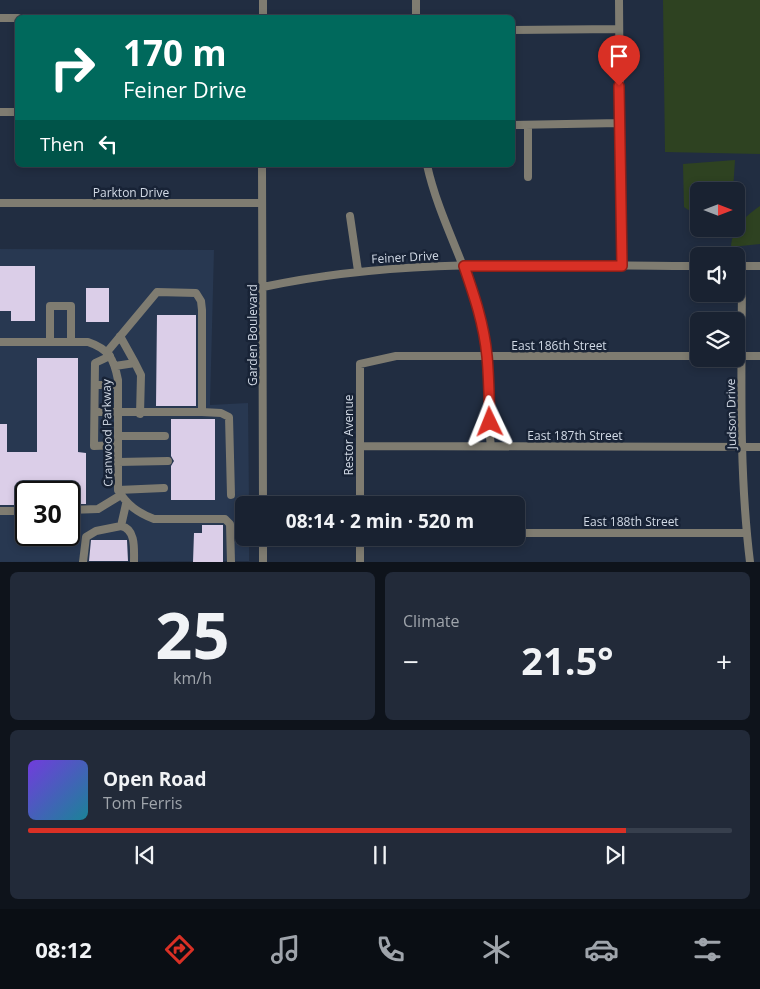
<!DOCTYPE html>
<meta charset="utf-8">
<style>
body{margin:0;font-family:"Open Sans",sans-serif;background:#222a39;color:#f1f3f6;height:100vh;display:flex;flex-direction:column;font-size:19px;white-space:nowrap}
*{box-sizing:border-box;margin:0}
p{font-size:16px;color:#9fa4ab}
.icon{flex:none;width:28px;height:28px;fill:none;stroke:currentColor;stroke-width:2;stroke-linecap:round;stroke-linejoin:round}
.map{position:relative;height:562px;overflow:hidden}
.side{display:flex;flex-direction:column;gap:10px;padding:10px;background:#0e131b;flex:1}
.side>*{flex:none}
.guide{position:absolute;left:15px;top:15px;width:500px;height:152px;border-radius:8px;box-shadow:0 2px 8px #0003,0 0 0 1px #373f4d;background:#00695c;color:#fff;overflow:hidden}
.needle{width:32px;rotate:90deg}
.fabs{position:absolute;left:690px;top:182px;display:grid;gap:10px}
.fabs a{display:grid;place-items:center;width:55px;height:55px;border-radius:8px;background:#192231;box-shadow:0 2px 8px #0003,0 0 0 1px #373f4d;font-size:25px}
.speed{position:absolute;left:15px;top:481px;display:flex;gap:10px;font-size:25px;font-weight:700;text-align:center}
.speed>*{display:grid;place-content:center;width:65px;height:65px;border-radius:50%;background:#192231;box-shadow:0 2px 8px #0003,0 0 0 1px #373f4d;line-height:1}
.speed .limit{border:2px solid #111;border-radius:8px;background:#fff;color:#111}
.pin{position:absolute;display:grid;place-items:center;width:42px;height:42px;color:#fff;margin:-51px -21px;border-radius:50% 50% 50% 0;rotate:-45deg;box-shadow:0 0 5px #0007}
.pin .icon{rotate:45deg}
.me{position:absolute;width:55px;margin:-28px;rotate:358deg;stroke-linejoin:round;filter:drop-shadow(0 0 4px #0008)}
.turn{display:flex;align-items:center;gap:18px;height:105px;padding:0 25px;font-size:22px}
.turn .icon{width:65px;height:65px;stroke-width:2.5}
.turn b{display:block;font-size:35px;line-height:42px}
.then{display:flex;align-items:center;height:48px;padding:0 25px;background:#0003;gap:10px;font-size:19px}
.big{font-size:38px;font-weight:700;line-height:1.1}
.side .tile{flex:1;display:flex;flex-direction:column;justify-content:center;gap:8px;min-width:0;padding:0 18px;border-radius:8px;background:#222a39}
.side .dial{align-items:center;gap:0}
.dial b{font-size:65px;line-height:1}
.song{display:flex;align-items:center;gap:15px}
.cover{width:60px;height:60px;border-radius:8px;background:linear-gradient(135deg,hsl(260 70% 55%),hsl(190 70% 35%))}
.played{height:5px;border-radius:2px;background:linear-gradient(90deg,#d93025 85%,#373f4d 85%)}
.keys{display:flex;justify-content:space-around;direction:ltr}
.heat{display:flex;justify-content:space-between;align-items:center;font-size:28px;direction:ltr}
.side .tiles{flex:1;display:grid;gap:10px;grid-template-columns:1fr 1fr}
.tile:last-child{grid-column:span 2}
.trip{position:absolute;left:235px;top:496px;width:290px;height:50px;border-radius:8px;background:#192231;box-shadow:0 2px 8px #0003,0 0 0 1px #373f4d;font-weight:700;line-height:50px;text-align:center}
.menu{display:flex;height:80px;justify-content:space-around;align-items:center;background:#0a0e14;color:#9fa4ab}
.menu .icon{width:35px;height:35px}
.menu .selected{color:#d93025}
.menu b{font-size:22px;color:#f1f3f6}
.map>svg:first-child{display:block}
</style>
<div class="map">
<svg width="760" height="562" viewBox="0 0 760 562">
<rect width="100%" height="100%" fill="#212d41"/>
<!-- built -->
<path fill="#283851" fill-rule="evenodd" d="M 0,249 L 214,250 L 210,405 L 248,403 L 249,505 L 244,505 L 244,538 L 249,538 L 249,561 L 0,562 ZM 26,492 L 69,492 L 69,535 L 26,535 Z"/>
<!-- green -->
<path fill="#2e4221" d="M 663,0 L 760,0 L 760,154 L 665,152 Z
M 735,160 L 733,191 L 699,191 L 699,217 L 684,207 L 683,164 Z
M 760,206 L 760,244 L 731,247 C 732,229 744,217 760,206 Z"/>
<!-- building -->
<path fill="#dbcee8" d="M 0,266 L 35,266 L 35,321 L 11,321 L 11,311 L 0,311 Z
M 86,288 L 109,288 L 109,322 L 86,322 Z
M 157,315 L 196,315 L 196,406 L 156,406 Z
M 37,358 L 78,358 L 78,452 L 86,453 L 86,504 L 69,504 L 69,492 L 26,492 L 26,505 L 0,505 L 0,424 L 7,424 L 7,452 L 37,452 Z
M 171,419 L 215,419 L 215,500 L 171,500 L 171,466 L 174,461 L 171,456 Z
M 202,525 L 223,525 L 223,562 L 193,562 L 194,533 L 202,533 Z
M 91,540 L 127,540 L 128,561 L 89,561 Z"/>
<g fill="none" stroke-linecap="round" stroke-linejoin="round">
<!-- minor -->
<path stroke="#7f7c71" stroke-width="8" d="M 263,0 L 263,18
M 416,0 L 416,18
M 619,0 L 621,266
M 0,18 L 18,18
M 512,30 L 619,29
M 0,112 L 18,112
M 512,125 L 620,123
M 528,125 L 528,177
M 262,165 L 263,505
M 427,165 C 438,215 464,260 478,309 C 491,354 485,401 491,446
M 0,203 L 262,203
M 350,216 L 358,271
M 736,266 L 760,266
M 742,266 C 742,364 738,464 750,562
M 263,287 C 406,256 554,266 699,266
M 120,336 L 135,363
M 0,342 L 88,342 C 109,349 114,359 118,380 L 118,490 C 127,505 138,513 154,519 L 225,519 L 230,524 L 231,562
M 50,342 L 50,306 L 71,306 L 71,342
M 107,352 L 157,292 L 196,293 L 201,301 L 202,310 L 202,412 L 221,413 L 229,417 L 231,495
M 110,356 L 95,363 L 94,446 L 118,445
M 736,356 L 760,356
M 115,366 L 135,363 L 141,375 L 140,414
M 95,385 L 118,385
M 95,412 L 202,412
M 118,436 L 165,436
M 360,446 L 760,447
M 118,462 L 168,461
M 118,490 L 164,488
M 126,504 L 121,526 C 136,529 134,549 134,562
M 360,505 L 360,364 L 396,356 L 699,356
M 69,510 L 98,509 L 121,495
M 0,511 L 26,511
M 516,533 L 746,533
M 360,538 L 360,562
M 83,562 L 86,537 L 96,531 L 121,526
M 263,562 L 263,538"/>
</g>
<g fill="none" stroke-linecap="round" stroke-linejoin="round">
<defs>
<path id="route" d="M 490,422 C 489,400 489,377 487,356 C 484,324 474,295 464,266 L 622,266 L 619,86"/>
</defs>
<!-- route casing -->
<use href="#route" stroke="#8d1f18" stroke-width="12"/>
<!-- route -->
<use href="#route" stroke="#d93025" stroke-width="9"/>
</g>
<g text-anchor="middle" dominant-baseline="central" stroke-width="5" stroke-linejoin="round" paint-order="stroke">
<!-- street labels -->
<g font-size="12" fill="#d2dae6" stroke="#182336">
<text x="131" y="192">Parkton Drive</text>
<text transform="translate(405 257) rotate(-3)">Feiner Drive</text>
<text transform="translate(252 335) rotate(-90)">Garden Boulevard</text>
<text x="559" y="345">East 186th Street</text>
<text transform="translate(731 414) rotate(-91)">Judson Drive</text>
<text transform="translate(107 433) rotate(-91)">Cranwood Parkway</text>
<text transform="translate(348 435) rotate(-90)">Restor Avenue</text>
<text x="575" y="435">East 187th Street</text>
<text x="631" y="521">East 188th Street</text>
</g>
</g>
</svg>
<div class="fabs">
<a><svg class="needle" viewBox="-14 -14 28 28"><path d="M0-13l5 13h-10z" fill="#e53935"/><path d="M0 13l5-13h-10z" fill="#9fa4ab"/></svg></a>
<a><svg class="icon" aria-label="sound" viewBox="0 0 24 24"><path d="M4 9h4l5-4v14l-5-4H4zM17 9q2 3 0 6"/></svg></a>
<a><svg class="icon" aria-label="layers" viewBox="0 0 24 24"><path d="M12 4l9 5-9 5-9-5zM3 14l9 5 9-5"/></svg></a>
</div>
<div class="speed"><div class="limit">30</div></div>
<div class="pin" style="left:619px;top:86px;background:#d93025"><svg class="icon" aria-label="arrive" viewBox="0 0 24 24"><path d="M6 21V4h12l-3 4 3 4H6"/></svg></div>
<svg class="me" style="left:490px;top:422px" viewBox="-20 -20 40 40"><path d="M0-17L14 15 0 8-14 15z" fill="#d93025" stroke="#fff" stroke-width="4"/></svg>
<div class="trip">08:14 · 2 min · 520 m</div>
<div class="guide">
<div class="turn"><svg class="icon" aria-label="right" viewBox="0 0 24 24"><path d="M7 20v-9h11M14 6l5 5-5 5"/></svg><div><b>170 m</b>Feiner Drive</div></div>
<div class="then">Then<svg class="icon" aria-label="left" viewBox="0 0 24 24"><path d="M17 20v-9H6M10 6l-5 5 5 5"/></svg></div>
</div>
</div>
<section class="side">
<div class="tiles">
<div class="tile dial"><b>25</b><p>km/h</p></div>
<div class="tile"><p>Climate</p>
<div class="heat"><a>−</a><b class="big">21.5°</b><a>+</a></div>
</div>
<div class="tile">
<div class="song"><i class="cover"></i><div><b>Open Road</b><p>Tom Ferris</p></div></div>
<div class="played"></div>
<div class="keys"><svg class="icon" aria-label="previous" viewBox="0 0 24 24"><path d="M18 5L8 12l10 7zM5 5v14"/></svg><svg class="icon" aria-label="pause" viewBox="0 0 24 24"><path d="M8 5v14M16 5v14"/></svg><svg class="icon" aria-label="next" viewBox="0 0 24 24"><path d="M6 5l10 7-10 7zM19 5v14"/></svg></div>
</div>
</div>
</section>
<nav class="menu">
<b>08:12</b>
<svg class="icon selected" aria-label="directions" viewBox="0 0 24 24"><path d="M12 3l9 9-9 9-9-9zM9 14v-3h6M13 9l2 2-2 2"/></svg>
<svg class="icon" aria-label="music" viewBox="0 0 24 24"><path d="M9 18V5l10-2v13"/><circle cx="6" cy="18" r="3"/><circle cx="16" cy="16" r="3"/></svg>
<svg class="icon" aria-label="phone" viewBox="0 0 24 24"><path d="M5 4h4l2 5-3 2q2 4 5 5l2-3 5 2v4C11 20 4 13 5 4z"/></svg>
<svg class="icon" aria-label="climate" viewBox="0 0 24 24"><path d="M12 3v18M4 7l16 10M4 17L20 7"/></svg>
<svg class="icon" aria-label="car" viewBox="0 0 24 24"><path d="M5 17H2v-5l4-1 3-4h7l3 4 3 1v5h-3M9 17h6M6 11h13"/><circle cx="7" cy="17" r="2"/><circle cx="17" cy="17" r="2"/></svg>
<svg class="icon" aria-label="filters" viewBox="0 0 24 24"><path d="M4 7h16M4 17h16"/><circle cx="9" cy="7" r="2"/><circle cx="15" cy="17" r="2"/></svg>
</nav>
